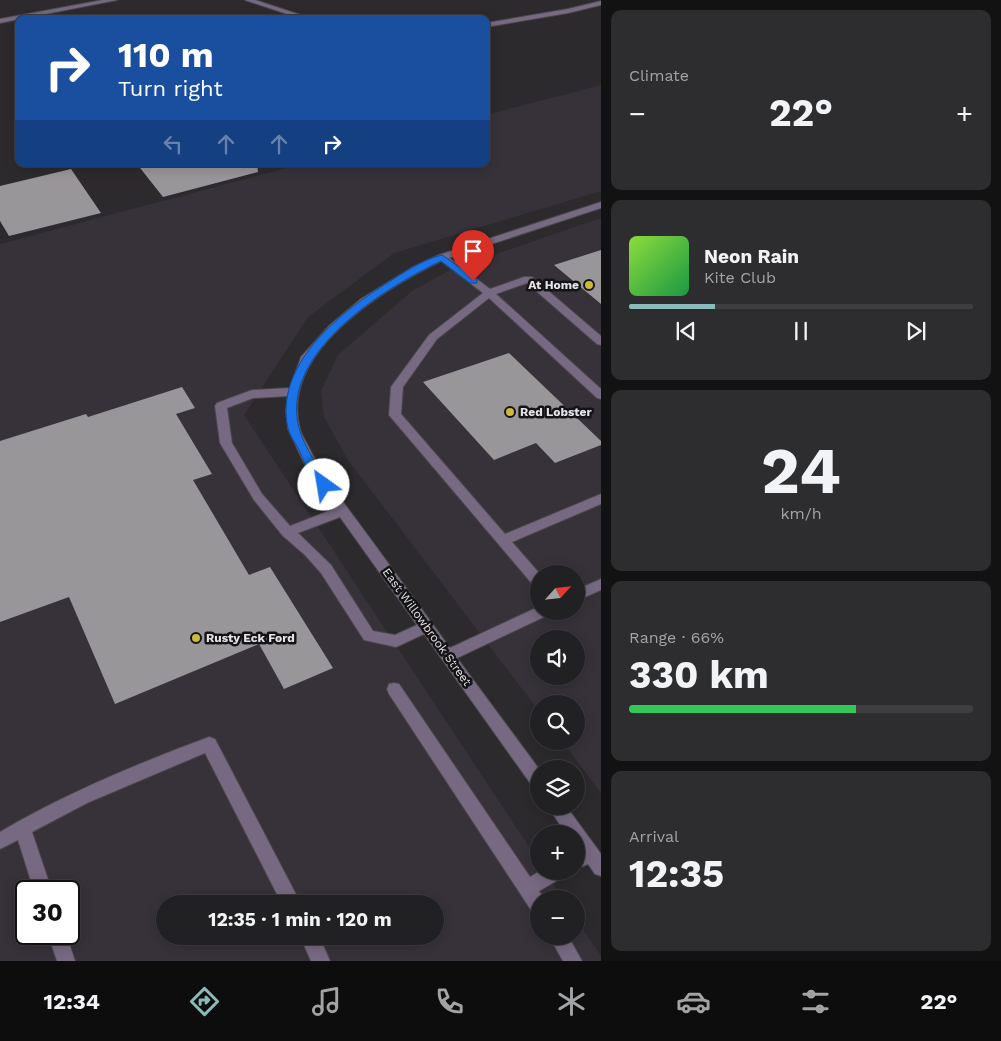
<!DOCTYPE html>
<meta charset="utf-8">
<style>
body{margin:0;font-family:"Work Sans",sans-serif;background:#2d2d2f;color:#f1f3f6;height:100vh;display:flex;flex-direction:column;font-size:19px;white-space:nowrap}
*{box-sizing:border-box;margin:0}
p{font-size:16px;color:#a2a3a5}
.icon{flex:none;width:28px;height:28px;fill:none;stroke:currentColor;stroke-width:2;stroke-linecap:round;stroke-linejoin:round}
.map{position:relative;flex:1;overflow:hidden}
.panel{display:flex;flex-direction:column;gap:10px;padding:10px;background:#121213;width:400px}
.panel>*{flex:none}
.banner{position:absolute;left:15px;top:15px;width:475px;height:152px;border-radius:10px;box-shadow:0 2px 12px #0003,0 0 0 1px #3e3e40;background:#1a4fa0;color:#fff;overflow:hidden}
.needle{width:32px;rotate:63deg}
.buttons{position:absolute;left:530px;top:565px;display:grid;gap:10px}
.buttons a{display:grid;place-items:center;width:55px;height:55px;border-radius:50%;background:#212022;box-shadow:0 2px 12px #0003,0 0 0 1px #3e3e40;font-size:25px}
.speed{position:absolute;left:15px;top:880px;display:flex;gap:10px;font-size:25px;font-weight:700;text-align:center}
.speed>*{display:grid;place-content:center;width:65px;height:65px;border-radius:50%;background:#212022;box-shadow:0 2px 12px #0003,0 0 0 1px #3e3e40;line-height:1}
.speed .limit{border:2px solid #111;border-radius:8px;background:#fff;color:#111}
.pin{position:absolute;display:grid;place-items:center;width:42px;height:42px;color:#fff;margin:-51px -21px;border-radius:50% 50% 50% 0;rotate:-45deg;box-shadow:0 0 5px #0007}
.pin .icon{rotate:45deg}
.me{position:absolute;width:55px;margin:-28px;rotate:328deg;stroke-linejoin:round;filter:drop-shadow(0 0 4px #0008)}
.turn{display:flex;align-items:center;gap:18px;height:105px;padding:0 20px;font-size:22px}
.turn .icon{width:65px;height:65px;stroke-width:2.5}
.turn b{display:block;font-size:35px;line-height:42px}
.lanes{display:flex;align-items:center;height:48px;padding:0 20px;background:#0003;justify-content:center;gap:25px;direction:ltr}
.lanes .off{opacity:.35}
.big{font-size:38px;font-weight:700;line-height:1.1}
.panel .widget{flex:1;display:flex;flex-direction:column;justify-content:center;gap:8px;min-width:0;padding:0 18px;border-radius:10px;background:#2d2d2f}
.panel .dial{align-items:center;gap:0}
.dial b{font-size:65px;line-height:1}
.song{display:flex;align-items:center;gap:15px}
.cover{width:60px;height:60px;border-radius:8px;background:linear-gradient(135deg,hsl(90 70% 55%),hsl(140 70% 35%))}
.played{height:5px;border-radius:2px;background:linear-gradient(90deg,#8bbbb9 25%,#3e3e40 25%)}
.keys{display:flex;justify-content:space-around;direction:ltr}
.heat{display:flex;justify-content:space-between;align-items:center;font-size:28px;direction:ltr}
.charge{height:8px;border-radius:4px;background:linear-gradient(90deg,#34c759 66%,#3e3e40 0)}
.trip{position:absolute;left:156px;top:895px;width:288px;height:50px;border-radius:25px;background:#212022;box-shadow:0 2px 12px #0003,0 0 0 1px #3e3e40;font-weight:700;line-height:50px;text-align:center}
.tab-bar{display:flex;height:80px;justify-content:space-around;align-items:center;background:#0d0d0e;color:#a2a3a5}
.tab-bar .icon{width:35px;height:35px}
.tab-bar .current{color:#8bbbb9}
.tab-bar b{font-size:22px;color:#f1f3f6}
main{display:flex;flex:1;min-height:0}
.map>svg:first-child{display:block}
</style>
<main>
<div class="map">
<svg width="601" height="961" viewBox="0 0 601 961">
<rect width="100%" height="100%" fill="#2c2a2d"/>
<!-- built -->
<path fill="#37323a" fill-rule="evenodd" d="M 601,85 L 601,191 L 394,253 L 308,317 L 244,415 L 539,862 L 539,871 L 545,871 L 563,899 L 539,899 L 539,936 L 576,936 L 576,919 L 601,956 L 601,961 L 0,961 L 0,244 L 302,164 L 486,164 L 486,115 ZM 26,891 L 69,891 L 69,934 L 26,934 ZM 165,904 L 435,904 L 435,936 L 165,936 Z
M 601,218 L 601,793 L 562,741 L 576,741 L 576,704 L 539,704 L 539,711 L 348,460 L 324,417 L 321,391 L 338,355 L 412,291 L 450,270 ZM 539,574 L 576,574 L 576,611 L 539,611 ZM 539,639 L 576,639 L 576,676 L 539,676 Z"/>
<!-- building -->
<path fill="#989699" d="M 137,164 L 257,164 L 258,172 L 163,197 Z
M 71,169 L 101,213 L 9,236 L 0,221 L 0,186 Z
M 601,250 L 601,304 L 554,265 Z
M 509,353 L 601,441 L 601,445 L 555,463 L 536,443 L 494,460 L 423,382 Z
M 182,387 L 195,408 L 176,414 L 212,474 L 193,480 L 249,575 L 270,567 L 333,668 L 284,689 L 259,644 L 115,704 L 69,597 L 0,622 L 0,441 L 86,414 L 88,417 Z"/>
<g fill="none" stroke-linecap="round" stroke-linejoin="round">
<defs>
<path id="minor" d="M 103,0 L 117,0 L 0,23 L 0,19 Z
M 245,0 L 255,0 L 313,19 L 302,19 Z
M 601,1 L 601,5 L 568,13 L 486,27 L 486,23 L 568,9 Z
M 601,202 L 601,208 L 449,258 L 490,289 L 524,277 L 532,277 L 601,336 L 601,345 L 597,344 L 527,283 L 496,294 L 601,389 L 601,399 L 597,398 L 489,298 L 437,339 L 403,387 L 401,414 L 505,534 L 601,494 L 601,504 L 512,542 L 540,574 L 539,587 L 534,586 L 389,415 L 391,387 L 429,335 L 483,293 L 441,261 C 384,289 279,352 300,429 C 301,434 305,440 308,446 C 322,474 339,497 358,522 C 389,564 419,606 450,648 L 538,607 L 539,611 L 550,611 L 548,615 L 457,658 L 539,769 L 539,789 L 533,787 L 424,634 L 396,647 L 364,640 L 321,573 L 305,555 L 283,536 L 254,500 L 220,443 L 215,406 L 217,403 L 252,390 L 290,388 L 301,357 L 330,325 L 361,299 L 411,268 L 439,255 ZM 288,396 L 286,410 L 288,429 L 309,473 L 334,509 L 290,526 L 262,494 L 232,443 L 227,408 L 253,398 ZM 340,517 L 417,625 L 395,635 L 373,631 L 331,565 L 298,533 Z
M 601,579 L 601,590 L 576,601 L 576,590 Z
M 394,683 L 399,684 L 530,877 L 540,871 L 565,871 L 563,877 L 539,891 L 544,899 L 539,899 L 539,916 L 533,913 L 389,694 L 387,689 L 389,684 Z
M 209,737 L 215,739 L 301,904 L 282,904 L 205,753 L 87,803 L 32,832 L 52,891 L 34,891 L 18,840 L 0,849 L 0,832 C 64,794 139,763 209,737 Z
M 548,806 L 566,806 L 601,854 L 601,876 L 595,874 L 588,864 L 576,869 L 576,852 L 578,851 L 576,848 L 576,834 L 566,834 Z
M 48,934 L 66,934 L 75,961 L 57,961 Z
M 300,936 L 319,936 L 330,961 L 311,961 Z
M 549,936 L 568,936 L 582,961 L 563,961 Z"/>
</defs>
<!-- minor casing -->
<use href="#minor" stroke="#49484a" stroke-width="2"/>
<!-- minor -->
<use href="#minor" fill="#776982" fill-rule="evenodd"/>
</g>
<!-- route -->
<path fill="#1a73e8" stroke="#114b97" d="M 442,255 L 477,279 L 477,283 L 470,283 L 441,261 C 384,288 279,353 299,428 C 305,449 319,468 330,485 L 324,489 C 312,486 305,463 300,452 C 296,444 290,436 288,428 C 274,366 338,314 384,285 C 402,274 421,260 442,255 Z"/>
<!-- markers -->
<g fill="#ccb939" stroke="#141315" stroke-width="2">
<circle cx="589" cy="285" r="5"/>
<circle cx="510" cy="412" r="5"/>
<circle cx="196" cy="638" r="5"/>
</g>
<g text-anchor="middle" dominant-baseline="central" stroke-width="5" stroke-linejoin="round" paint-order="stroke">
<!-- poi labels -->
<g font-size="12" font-weight="bold" fill="#e4e3e5" stroke="#141315" text-anchor="start">
<text x="579" y="285" text-anchor="end">At Home</text>
<text x="520" y="412">Red Lobster</text>
<text x="206" y="638">Rusty Eck Ford</text>
</g>
<!-- street labels -->
<g font-size="12" fill="#e4e3e5" stroke="#141315">
<text transform="translate(427 627) rotate(54)">East Willowbrook Street</text>
</g>
</g>
</svg>
<div class="buttons">
<a><svg class="needle" viewBox="-14 -14 28 28"><path d="M0-13l5 13h-10z" fill="#e53935"/><path d="M0 13l5-13h-10z" fill="#a2a3a5"/></svg></a>
<a><svg class="icon" aria-label="sound" viewBox="0 0 24 24"><path d="M4 9h4l5-4v14l-5-4H4zM17 9q2 3 0 6"/></svg></a>
<a><svg class="icon" aria-label="search" viewBox="0 0 24 24"><circle cx="10" cy="10" r="6"/><path d="M15 15l6 6"/></svg></a>
<a><svg class="icon" aria-label="layers" viewBox="0 0 24 24"><path d="M12 4l9 5-9 5-9-5zM3 14l9 5 9-5"/></svg></a>
<a>+</a>
<a>−</a>
</div>
<div class="speed"><div class="limit">30</div></div>
<div class="pin" style="left:473px;top:281px;background:#d93025"><svg class="icon" aria-label="arrive" viewBox="0 0 24 24"><path d="M6 21V4h12l-3 4 3 4H6"/></svg></div>
<svg class="me" style="left:324px;top:485px" viewBox="-20 -20 40 40"><circle r="19" fill="#fff"/><path d="M0-13L10 11 0 6-10 11z" fill="#1a73e8"/></svg>
<div class="trip">12:35 · 1 min · 120 m</div>
<div class="banner">
<div class="turn"><svg class="icon" aria-label="right" viewBox="0 0 24 24"><path d="M7 20v-9h11M14 6l5 5-5 5"/></svg><div><b>110 m</b>Turn right</div></div>
<div class="lanes"><svg class="icon off" aria-label="left" viewBox="0 0 24 24"><path d="M17 20v-9H6M10 6l-5 5 5 5"/></svg><svg class="icon off" aria-label="ahead" viewBox="0 0 24 24"><path d="M12 20V5M6 11l6-6 6 6"/></svg><svg class="icon off" aria-label="ahead" viewBox="0 0 24 24"><path d="M12 20V5M6 11l6-6 6 6"/></svg><svg class="icon" aria-label="right" viewBox="0 0 24 24"><path d="M7 20v-9h11M14 6l5 5-5 5"/></svg></div>
</div>
</div>
<section class="panel">
<div class="widget"><p>Climate</p>
<div class="heat"><a>−</a><b class="big">22°</b><a>+</a></div>
</div>
<div class="widget">
<div class="song"><i class="cover"></i><div><b>Neon Rain</b><p>Kite Club</p></div></div>
<div class="played"></div>
<div class="keys"><svg class="icon" aria-label="previous" viewBox="0 0 24 24"><path d="M18 5L8 12l10 7zM5 5v14"/></svg><svg class="icon" aria-label="pause" viewBox="0 0 24 24"><path d="M8 5v14M16 5v14"/></svg><svg class="icon" aria-label="next" viewBox="0 0 24 24"><path d="M6 5l10 7-10 7zM19 5v14"/></svg></div>
</div>
<div class="widget dial"><b>24</b><p>km/h</p></div>
<div class="widget"><p>Range · 66%</p><b class="big">330 km</b><div class="charge"></div></div>
<div class="widget"><p>Arrival</p><b class="big">12:35</b></div>
</section>
</main>
<nav class="tab-bar">
<b>12:34</b>
<svg class="icon current" aria-label="directions" viewBox="0 0 24 24"><path d="M12 3l9 9-9 9-9-9zM9 14v-3h6M13 9l2 2-2 2"/></svg>
<svg class="icon" aria-label="music" viewBox="0 0 24 24"><path d="M9 18V5l10-2v13"/><circle cx="6" cy="18" r="3"/><circle cx="16" cy="16" r="3"/></svg>
<svg class="icon" aria-label="phone" viewBox="0 0 24 24"><path d="M5 4h4l2 5-3 2q2 4 5 5l2-3 5 2v4C11 20 4 13 5 4z"/></svg>
<svg class="icon" aria-label="climate" viewBox="0 0 24 24"><path d="M12 3v18M4 7l16 10M4 17L20 7"/></svg>
<svg class="icon" aria-label="car" viewBox="0 0 24 24"><path d="M5 17H2v-5l4-1 3-4h7l3 4 3 1v5h-3M9 17h6M6 11h13"/><circle cx="7" cy="17" r="2"/><circle cx="17" cy="17" r="2"/></svg>
<svg class="icon" aria-label="filters" viewBox="0 0 24 24"><path d="M4 7h16M4 17h16"/><circle cx="9" cy="7" r="2"/><circle cx="15" cy="17" r="2"/></svg>
<b>22°</b>
</nav>
